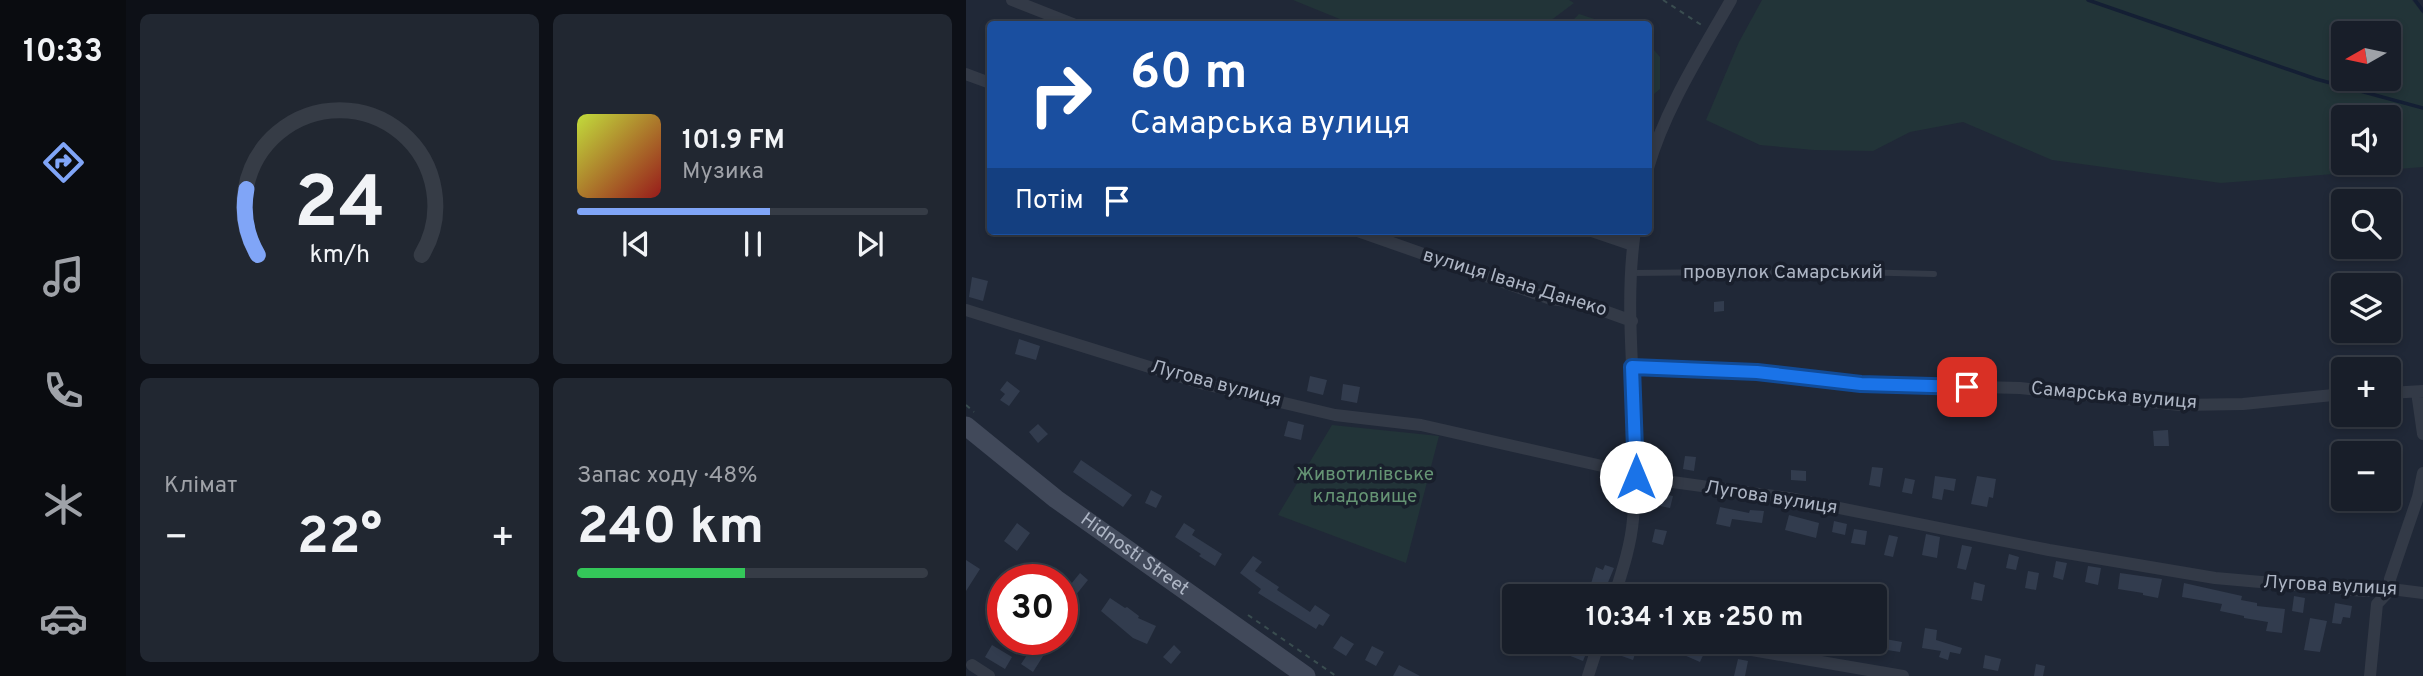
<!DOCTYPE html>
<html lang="uk">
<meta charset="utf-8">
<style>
body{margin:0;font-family:Overpass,sans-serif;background:#212731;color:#f1f3f6;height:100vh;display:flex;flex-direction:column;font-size:26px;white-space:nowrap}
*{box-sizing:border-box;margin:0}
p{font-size:23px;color:#9fa2a8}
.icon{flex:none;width:38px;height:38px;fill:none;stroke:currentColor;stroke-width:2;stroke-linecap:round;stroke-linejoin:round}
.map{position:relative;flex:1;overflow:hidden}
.details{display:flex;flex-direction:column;gap:14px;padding:14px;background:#0d1017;width:840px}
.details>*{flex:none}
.guide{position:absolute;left:21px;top:21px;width:665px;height:214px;border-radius:7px;box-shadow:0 4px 10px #0003,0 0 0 2px #363c46;background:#1a4fa0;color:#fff;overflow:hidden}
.needle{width:46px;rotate:261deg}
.tools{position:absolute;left:1365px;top:21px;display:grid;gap:14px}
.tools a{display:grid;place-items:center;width:70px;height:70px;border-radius:7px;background:#181e29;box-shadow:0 4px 10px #0003,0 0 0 2px #363c46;font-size:35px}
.speed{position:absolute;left:21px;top:564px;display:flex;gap:14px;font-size:35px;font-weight:700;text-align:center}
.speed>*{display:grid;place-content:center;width:91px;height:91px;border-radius:50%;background:#181e29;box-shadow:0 4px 10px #0003,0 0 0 2px #363c46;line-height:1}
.speed .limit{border:10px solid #d22;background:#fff;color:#111}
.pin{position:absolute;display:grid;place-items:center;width:60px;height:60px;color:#fff;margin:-30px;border-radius:14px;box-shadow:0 4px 10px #0006}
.me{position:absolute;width:77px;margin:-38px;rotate:0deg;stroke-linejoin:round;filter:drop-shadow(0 0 5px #0008)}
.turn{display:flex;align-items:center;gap:24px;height:147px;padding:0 28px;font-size:32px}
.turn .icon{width:91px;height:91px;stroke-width:2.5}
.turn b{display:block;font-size:49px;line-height:60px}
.then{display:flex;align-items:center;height:66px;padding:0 28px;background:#0003;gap:14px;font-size:26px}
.big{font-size:52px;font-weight:700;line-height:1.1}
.details .tile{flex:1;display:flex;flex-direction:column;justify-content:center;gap:10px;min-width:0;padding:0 24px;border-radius:10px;background:#212731}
.details .dial{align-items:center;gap:0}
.dial svg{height:182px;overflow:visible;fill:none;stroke:#363c46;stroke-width:7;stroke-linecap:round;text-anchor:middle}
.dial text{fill:#f1f3f6;stroke:none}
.song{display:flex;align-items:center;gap:21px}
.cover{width:84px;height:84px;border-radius:10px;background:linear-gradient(135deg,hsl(70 70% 55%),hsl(0 70% 35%))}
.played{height:7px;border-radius:4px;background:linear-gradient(90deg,#80a5f7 55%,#363c46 55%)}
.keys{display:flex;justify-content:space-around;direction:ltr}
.heat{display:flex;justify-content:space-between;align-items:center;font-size:38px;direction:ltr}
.charge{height:10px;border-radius:5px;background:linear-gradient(90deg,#34c759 48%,#363c46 0)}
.details .tiles{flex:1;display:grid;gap:14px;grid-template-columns:repeat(2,1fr)}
.trip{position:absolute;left:536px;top:584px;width:385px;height:70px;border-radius:7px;background:#181e29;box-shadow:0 4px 10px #0003,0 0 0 2px #363c46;font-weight:700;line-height:70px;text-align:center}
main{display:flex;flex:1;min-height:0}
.menu{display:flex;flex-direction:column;width:126px;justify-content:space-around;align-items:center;background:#0a0c10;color:#9fa2a8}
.menu .icon{width:49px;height:49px}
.menu .active{color:#80a5f7}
.menu b{font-size:32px;color:#f1f3f6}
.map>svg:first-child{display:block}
</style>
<main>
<nav class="menu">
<b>10:33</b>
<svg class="icon active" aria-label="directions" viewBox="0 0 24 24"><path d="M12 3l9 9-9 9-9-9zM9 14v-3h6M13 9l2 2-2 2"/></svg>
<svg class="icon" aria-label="music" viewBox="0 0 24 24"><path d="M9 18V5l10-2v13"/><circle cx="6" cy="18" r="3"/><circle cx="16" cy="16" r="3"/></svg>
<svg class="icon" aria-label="phone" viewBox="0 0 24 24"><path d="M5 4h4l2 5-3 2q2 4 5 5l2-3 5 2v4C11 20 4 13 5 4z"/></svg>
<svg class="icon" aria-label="climate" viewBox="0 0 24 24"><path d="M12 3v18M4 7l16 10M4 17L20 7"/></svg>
<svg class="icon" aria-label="car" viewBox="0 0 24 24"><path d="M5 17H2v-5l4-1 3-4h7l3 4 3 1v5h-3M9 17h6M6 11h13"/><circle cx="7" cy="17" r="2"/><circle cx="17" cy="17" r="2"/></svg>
</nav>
<section class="details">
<div class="tiles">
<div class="tile dial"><svg viewBox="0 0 100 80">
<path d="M14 69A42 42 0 1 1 86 69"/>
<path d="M14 69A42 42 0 0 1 9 40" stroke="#80a5f7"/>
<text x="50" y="56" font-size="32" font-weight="700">24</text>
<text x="50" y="72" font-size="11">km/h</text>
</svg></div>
<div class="tile">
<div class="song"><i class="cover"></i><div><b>101.9 FM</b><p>Музика</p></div></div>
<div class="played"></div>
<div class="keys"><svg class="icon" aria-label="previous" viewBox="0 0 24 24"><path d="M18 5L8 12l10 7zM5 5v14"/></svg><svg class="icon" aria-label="pause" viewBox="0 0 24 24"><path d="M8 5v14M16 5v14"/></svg><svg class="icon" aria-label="next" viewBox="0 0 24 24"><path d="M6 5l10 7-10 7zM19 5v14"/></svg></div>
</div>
<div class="tile"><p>Клімат</p>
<div class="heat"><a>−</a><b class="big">22°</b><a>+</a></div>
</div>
<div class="tile"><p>Запас ходу · 48%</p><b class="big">240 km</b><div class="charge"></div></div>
</div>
</section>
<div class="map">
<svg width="1457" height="676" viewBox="0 0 1457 676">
<rect width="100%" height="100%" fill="#202837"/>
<!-- green -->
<path fill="#223438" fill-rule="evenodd" d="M 327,0 L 603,0 L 608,3 L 580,24 L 386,24 Z
M 796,0 L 1446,0 L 1457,14 L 1457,167 L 1255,183 L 1086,160 L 997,122 L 944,132 L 907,151 L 848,150 L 794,145 L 740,120 L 773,42 ZM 1423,33 L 1423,79 L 1377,79 L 1377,33 ZM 1377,117 L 1423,117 L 1423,163 L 1377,163 Z
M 613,14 L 644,24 L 603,24 Z
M 682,43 L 694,57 L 694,89 L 683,98 Z
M 366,425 L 473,436 L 440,563 L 312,515 Z"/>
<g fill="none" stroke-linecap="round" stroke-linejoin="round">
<!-- stream -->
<path stroke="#141f34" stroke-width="3.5" d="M 1122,0 L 1350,79 L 1457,108
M 1449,0 L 1457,11"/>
</g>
<!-- building -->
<path fill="#323c4e" d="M 6,277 L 22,281 L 17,301 L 3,297 Z
M 758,301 L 758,311 L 748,312 L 748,302 Z
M 53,339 L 74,346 L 70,360 L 49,354 Z
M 344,376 L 361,380 L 357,395 L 341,391 Z
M 41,381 L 54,391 L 43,406 L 34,400 L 39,394 L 34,390 Z
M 377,384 L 394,387 L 391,403 L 375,400 Z
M 322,421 L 338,425 L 335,440 L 318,436 Z
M 72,424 L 82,434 L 72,443 L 63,432 Z
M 1202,430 L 1203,446 L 1188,446 L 1187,431 Z
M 719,456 L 730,457 L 728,471 L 717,469 Z
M 115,460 L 166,495 L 157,507 L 107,472 Z
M 906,467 L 917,468 L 914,487 L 903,485 Z
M 825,470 L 840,471 L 840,481 L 825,480 Z
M 969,476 L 990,479 L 988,491 L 978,489 L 976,500 L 966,498 Z
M 1011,476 L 1030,479 L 1027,498 L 1023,497 L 1021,507 L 1005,504 Z
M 939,478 L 949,480 L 946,494 L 936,492 Z
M 185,490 L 196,496 L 190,508 L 179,503 Z
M 697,494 L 707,496 L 704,508 L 694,506 Z
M 754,507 L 783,513 L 784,510 L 798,511 L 796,523 L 766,519 L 764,527 L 750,524 Z
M 823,515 L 853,523 L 850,538 L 819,530 Z
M 868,521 L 881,524 L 879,535 L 866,532 Z
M 51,523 L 64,533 L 51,551 L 38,541 Z
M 218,523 L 229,530 L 226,535 L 256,554 L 249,566 L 233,556 L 235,554 L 209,537 Z
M 689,529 L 701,531 L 697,545 L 686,542 Z
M 888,529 L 901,531 L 899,545 L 885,543 Z
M 960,534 L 974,537 L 971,558 L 956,555 Z
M 923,535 L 932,537 L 927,557 L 918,555 Z
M 996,545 L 1006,547 L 1000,570 L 991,568 Z
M 1043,554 L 1053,557 L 1050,570 L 1040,568 Z
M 287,556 L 296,562 L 289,571 L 313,587 L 311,590 L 344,612 L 349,605 L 364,615 L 357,626 L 353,624 L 350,629 L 292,593 L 295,589 L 274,573 Z
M 0,560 L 14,569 L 0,591 Z
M 1090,561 L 1101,563 L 1097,580 L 1087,577 Z
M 639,565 L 648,568 L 636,597 L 621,597 L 630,567 L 637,570 Z
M 1122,566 L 1135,568 L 1132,585 L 1119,582 Z
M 1062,571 L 1073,573 L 1070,590 L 1059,588 Z
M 114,573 L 122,580 L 109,596 L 101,589 Z
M 1154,573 L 1196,579 L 1192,598 L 1177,595 L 1177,593 L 1152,589 Z
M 1008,582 L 1019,585 L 1016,601 L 1005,599 Z
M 1218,583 L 1276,596 L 1275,600 L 1291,603 L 1291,606 L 1319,609 L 1316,633 L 1300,631 L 1302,622 L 1278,618 L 1278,616 L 1254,611 L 1256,604 L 1216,597 Z
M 1328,596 L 1339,598 L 1337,613 L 1326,611 Z
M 144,598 L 159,608 L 161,607 L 173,616 L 172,618 L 190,626 L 181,644 L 167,638 L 135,611 Z
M 1369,603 L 1386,606 L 1384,618 L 1377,617 L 1375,624 L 1366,623 Z
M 1344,618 L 1361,621 L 1354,652 L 1338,650 Z
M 959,628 L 971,630 L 970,640 L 996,648 L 994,654 L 984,652 L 982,660 L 973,657 L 975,651 L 956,648 Z
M 375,636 L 388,644 L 380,656 L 367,648 Z
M 908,637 L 936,642 L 934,652 L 908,648 Z
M 655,642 L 673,642 L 667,660 L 650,654 Z
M 601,643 L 621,651 L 617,661 L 597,653 Z
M 723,643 L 739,651 L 734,662 L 718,655 Z
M 26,645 L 46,657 L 39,669 L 19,657 Z
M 208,645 L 215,652 L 205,664 L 197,657 Z
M 67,646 L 79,653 L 67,672 L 55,664 Z
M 406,646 L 418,652 L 410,666 L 399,660 Z
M 1019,655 L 1035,659 L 1032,671 L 1017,668 Z
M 772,659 L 782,661 L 779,676 L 768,676 Z
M 1070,664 L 1079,666 L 1077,676 L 1068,676 Z
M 433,665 L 454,676 L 427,676 Z"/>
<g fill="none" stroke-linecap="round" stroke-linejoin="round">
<!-- path -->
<path stroke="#3a4d50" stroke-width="2" stroke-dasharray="5 5" stroke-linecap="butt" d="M 697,0 L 737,26
M 0,405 L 8,412
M 282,615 L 370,676"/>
<!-- service -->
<path stroke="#333a47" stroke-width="6" d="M 666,273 L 849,271 L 968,274"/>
<!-- minor -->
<path stroke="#333a47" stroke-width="12" d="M 46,0 L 107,24
M 0,74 L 24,83
M 682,168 C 699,109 735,53 765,0
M 392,231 L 585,299 L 616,303 L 666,321
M 626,231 L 667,245
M 0,310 L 238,384 L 369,415 L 455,425 L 636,466 L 670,477 L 823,498 L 1083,550 L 1249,578 L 1398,591 L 1425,589 L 1457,593
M 666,367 L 791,372 L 895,384 L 1054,388 L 1214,405 L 1277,404 L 1377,394
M 1451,392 L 1457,434
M 1423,393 L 1457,391
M 648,597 C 656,572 665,545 667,519 C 677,424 655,326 669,231
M 755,642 L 780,649 L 937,676
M 6,665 L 23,676
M 622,676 L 633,642
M 1404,676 L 1411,604 L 1425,589 L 1424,579 L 1452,497 L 1457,473"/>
<!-- secondary -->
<path stroke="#41495a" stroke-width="19" id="s1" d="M 0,426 L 90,499 L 340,676"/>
</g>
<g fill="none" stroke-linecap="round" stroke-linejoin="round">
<defs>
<path id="route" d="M 670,477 L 666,367 L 791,372 L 895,384 L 1001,387"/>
</defs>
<!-- route casing -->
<use href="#route" stroke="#114b97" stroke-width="18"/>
<!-- route -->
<use href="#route" stroke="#1a73e8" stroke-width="12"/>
</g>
<g text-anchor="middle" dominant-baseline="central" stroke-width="7" stroke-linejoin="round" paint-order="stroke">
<!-- street labels -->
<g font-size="19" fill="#adb5c4" stroke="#191f2c">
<text x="817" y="273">провулок Самарський</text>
<text transform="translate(549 283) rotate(17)">вулиця Івана Данеко</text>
<text transform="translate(250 384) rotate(15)">Лугова вулиця</text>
<text transform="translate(1148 396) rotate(5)">Самарська вулиця</text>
<text transform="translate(805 498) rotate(9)">Лугова вулиця</text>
<text stroke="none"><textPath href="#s1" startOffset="212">Hidnosti Street</textPath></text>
<text transform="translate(1364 586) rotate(3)">Лугова вулиця</text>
</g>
<!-- park labels -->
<g font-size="19" fill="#659474" stroke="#191f2c">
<text x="399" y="475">Животилівське<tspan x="399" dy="22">кладовище</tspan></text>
</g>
</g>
</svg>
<div class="tools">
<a><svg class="needle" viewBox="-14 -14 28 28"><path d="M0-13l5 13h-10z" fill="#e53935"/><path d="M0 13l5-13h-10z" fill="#9fa2a8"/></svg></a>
<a><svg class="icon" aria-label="sound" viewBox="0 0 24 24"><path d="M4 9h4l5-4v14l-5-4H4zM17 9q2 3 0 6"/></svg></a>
<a><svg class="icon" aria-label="search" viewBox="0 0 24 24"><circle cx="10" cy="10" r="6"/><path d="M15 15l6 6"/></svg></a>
<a><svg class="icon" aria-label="layers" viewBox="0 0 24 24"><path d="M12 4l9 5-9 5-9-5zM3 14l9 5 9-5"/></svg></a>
<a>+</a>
<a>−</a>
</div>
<div class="speed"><div class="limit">30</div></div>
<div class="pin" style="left:1001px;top:387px;background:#d93025"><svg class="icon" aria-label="arrive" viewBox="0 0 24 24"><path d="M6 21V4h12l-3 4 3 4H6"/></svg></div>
<svg class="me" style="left:670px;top:477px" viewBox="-20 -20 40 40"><circle r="19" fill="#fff"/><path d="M0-13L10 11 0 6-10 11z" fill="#1a73e8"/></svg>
<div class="trip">10:34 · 1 хв · 250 m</div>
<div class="guide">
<div class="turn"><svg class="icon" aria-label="right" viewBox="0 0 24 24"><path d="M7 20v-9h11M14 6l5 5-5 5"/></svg><div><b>60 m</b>Самарська вулиця</div></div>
<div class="then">Потім<svg class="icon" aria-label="arrive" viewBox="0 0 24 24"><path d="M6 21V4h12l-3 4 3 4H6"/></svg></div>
</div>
</div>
</main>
